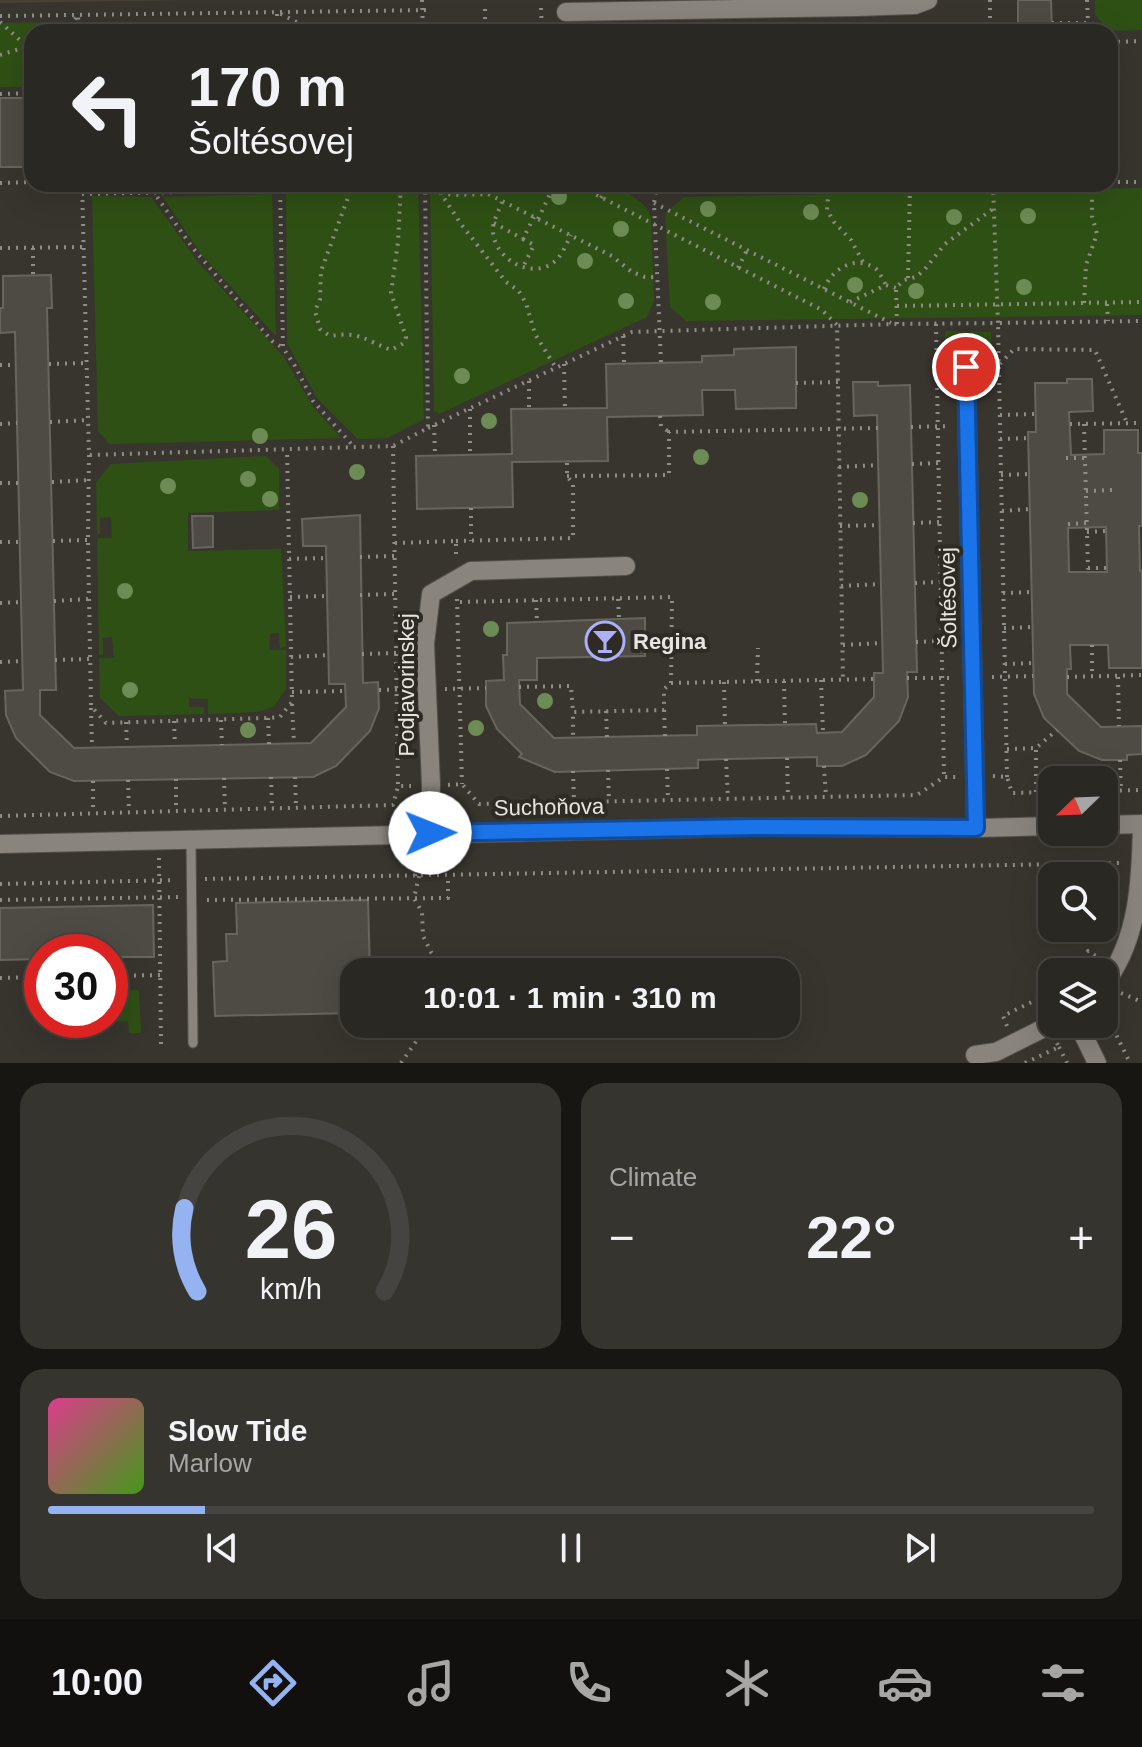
<!DOCTYPE html>
<meta charset="utf-8">
<style>
body{margin:0;font-family:Helvetica,sans-serif;background:#36342f;color:#f1f3f6;height:100vh;display:flex;flex-direction:column;font-size:30px;white-space:nowrap}
*{box-sizing:border-box;margin:0}
p{font-size:26px;color:#a5a6a5}
.icon{flex:none;width:44px;height:44px;fill:none;stroke:currentColor;stroke-width:2;stroke-linecap:round;stroke-linejoin:round}
.map{position:relative;height:1063px;overflow:hidden}
.panel{display:flex;flex-direction:column;gap:20px;padding:20px;background:#171613;flex:1}
.panel>*{flex:none}
.banner{position:absolute;left:24px;top:24px;width:1094px;height:168px;border-radius:24px;box-shadow:0 8px 32px #0002,0 0 0 2px #464440;background:#2a2822;color:#f1f3f6;overflow:hidden}
.needle{width:52px;rotate:247deg}
.controls{position:absolute;left:1038px;top:766px;display:grid;gap:16px}
.controls a{display:grid;place-items:center;width:80px;height:80px;border-radius:16px;background:#2a2822;box-shadow:0 8px 32px #0002,0 0 0 2px #464440;font-size:40px}
.speed{position:absolute;left:24px;top:934px;display:flex;gap:16px;font-size:40px;font-weight:700;text-align:center}
.speed>*{display:grid;place-content:center;width:104px;height:104px;border-radius:50%;background:#2a2822;box-shadow:0 8px 32px #0002,0 0 0 2px #464440;line-height:1}
.speed .limit{border:12px solid #d22;background:#fff;color:#111}
.pin{position:absolute;display:grid;place-items:center;width:68px;height:68px;color:#fff;margin:-34px;border:4px solid #fff;border-radius:50%;box-shadow:0 2px 8px #0007}
.me{position:absolute;width:88px;margin:-44px;rotate:89deg;stroke-linejoin:round;filter:drop-shadow(0 0 6px #0008)}
.turn{display:flex;align-items:center;gap:28px;height:168px;padding:0 32px;font-size:36px}
.turn .icon{width:104px;height:104px;stroke-width:2.5}
.turn b{display:block;font-size:56px;line-height:68px}
.big{font-size:60px;font-weight:600;line-height:1.1}
.panel .tile{flex:1;display:flex;flex-direction:column;justify-content:center;gap:12px;min-width:0;padding:0 28px;border-radius:24px;background:#36342f}
.panel .dial{align-items:center;gap:0}
.dial svg{height:208px;overflow:visible;fill:none;stroke:#464440;stroke-width:7;stroke-linecap:round;text-anchor:middle}
.dial text{fill:#f1f3f6;stroke:none}
.song{display:flex;align-items:center;gap:24px}
.cover{width:96px;height:96px;border-radius:12px;background:linear-gradient(135deg,hsl(330 70% 55%),hsl(100 70% 35%))}
.played{height:8px;border-radius:4px;background:linear-gradient(90deg,#95b2f1 15%,#464440 15%)}
.keys{display:flex;justify-content:space-around;direction:ltr}
.heat{display:flex;justify-content:space-between;align-items:center;font-size:44px;direction:ltr}
.panel .tiles{flex:1;display:grid;gap:20px;grid-template-columns:1fr 1fr}
.tile:last-child{grid-column:span 2}
.trip{position:absolute;left:340px;top:958px;width:460px;height:80px;border-radius:24px;background:#2a2822;box-shadow:0 8px 32px #0002,0 0 0 2px #464440;font-weight:600;line-height:80px;text-align:center}
.dock{display:flex;height:128px;justify-content:space-around;align-items:center;background:#11100e;color:#a5a6a5}
.dock .icon{width:56px;height:56px}
.dock .on{color:#95b2f1}
.dock b{font-size:36px;color:#f1f3f6}
.map>svg:first-child{display:block}
</style>
<div class="map">
<svg width="1142" height="1063" viewBox="0 0 1142 1063">
<rect width="100%" height="100%" fill="#38352e"/>
<!-- built -->
<path fill="#464134" d="M 0,0 L 190,0 L 0,3 Z"/>
<!-- green -->
<path fill="#2f5015" d="M 1095,0 L 1142,0 L 1142,30 L 1108,31 L 1095,14 Z
M 76,22 L 76,32 L 32,32 L 32,87 L 0,87 L 0,23 Z
M 155,184 L 276,184 L 277,185 L 158,188 Z
M 286,184 L 418,184 L 424,419 L 387,438 L 358,439 L 317,398 L 287,343 Z
M 430,184 L 607,184 C 623,191 646,200 651,217 L 654,301 L 647,317 L 439,414 L 434,411 Z
M 1142,188 L 1142,315 L 686,321 L 670,307 L 665,214 L 684,197 Z
M 272,194 L 276,336 L 201,254 L 163,197 Z
M 92,196 L 151,197 L 198,262 L 283,356 L 313,407 L 341,438 L 109,444 L 98,431 Z
M 945,331 L 991,332 L 991,343 L 945,343 Z
M 266,456 L 279,469 L 279,510 L 188,513 L 188,551 L 281,549 L 286,647 L 280,648 L 279,633 L 270,633 L 269,650 L 286,650 L 286,689 L 273,707 L 257,712 L 208,714 L 208,699 L 189,698 L 189,707 L 204,707 L 204,714 L 119,716 L 100,698 L 99,658 L 114,658 L 112,637 L 103,638 L 103,655 L 99,655 L 97,538 L 112,538 L 111,517 L 100,518 L 100,534 L 97,534 L 96,482 L 111,464 Z
M 139,990 L 141,1033 L 129,1033 L 128,1021 L 97,1022 L 97,1020 L 110,1020 L 110,991 Z"/>
<!-- building -->
<path fill="#4e4b44" stroke="#68655d" stroke-width="2" fill-rule="evenodd" d="M 1018,0 L 1051,0 L 1052,32 L 1018,32 Z
M 0,98 L 32,98 L 32,167 L 0,167 Z
M 51,275 L 52,308 L 47,308 L 56,690 L 40,690 L 40,715 L 74,748 L 311,743 L 346,707 L 345,684 L 329,684 L 326,546 L 303,546 L 302,519 L 360,515 L 363,683 L 378,682 L 379,708 L 370,731 L 336,766 L 313,777 L 74,781 L 50,772 L 16,738 L 6,715 L 5,691 L 23,690 L 15,332 L 0,333 L 0,308 L 3,308 L 3,276 Z
M 796,347 L 796,408 L 736,409 L 735,390 L 702,390 L 703,415 L 607,417 L 608,461 L 512,462 L 513,507 L 417,509 L 416,456 L 512,454 L 511,409 L 607,408 L 606,364 L 702,362 L 702,356 L 734,355 L 734,349 Z
M 1067,379 L 1092,379 L 1093,411 L 1069,412 L 1071,455 L 1104,454 L 1104,430 L 1138,430 L 1138,453 L 1142,453 L 1142,526 L 1139,526 L 1140,571 L 1142,570 L 1142,668 L 1109,668 L 1108,645 L 1070,645 L 1071,669 L 1067,669 L 1067,694 L 1101,727 L 1142,726 L 1142,754 L 1127,755 L 1127,760 L 1102,760 L 1079,751 L 1044,718 L 1034,694 L 1028,432 L 1036,432 L 1035,383 L 1067,383 ZM 1106,527 L 1107,572 L 1069,572 L 1068,528 Z
M 853,382 L 878,382 L 878,386 L 910,385 L 917,672 L 907,672 L 908,697 L 899,721 L 866,755 L 842,766 L 817,766 L 817,757 L 726,759 L 698,760 L 698,768 L 555,772 L 519,757 L 522,754 L 497,729 L 486,706 L 486,681 L 504,680 L 503,655 L 507,655 L 507,623 L 645,618 L 645,656 L 537,658 L 537,680 L 519,680 L 520,704 L 554,738 L 697,735 L 697,726 L 816,724 L 817,733 L 842,732 L 874,697 L 874,673 L 883,673 L 877,415 L 854,416 Z
M 192,516 L 213,516 L 213,547 L 193,548 Z
M 368,900 L 370,972 L 354,972 L 354,1013 L 215,1016 L 213,962 L 227,961 L 226,934 L 237,934 L 236,903 Z
M 153,905 L 154,957 L 110,957 L 110,952 L 42,952 L 42,959 L 0,960 L 0,908 Z"/>
<g fill="none" stroke-linecap="round" stroke-linejoin="round">
<defs>
<path id="service" d="M 191,838 L 193,1043"/>
<path id="minor" d="M 566,12 L 856,7 L 915,5 L 928,0
M 966,367 L 976,828
M 1104,825 L 1142,824
M 430,833 L 431,785 L 425,644 L 431,594 L 471,571 L 626,566
M 0,844 L 753,827 L 976,828 L 1052,826
M 1104,984 C 1139,940 1141,878 1142,824
M 1078,1024 L 1097,1063
M 975,1055 L 996,1052 L 1052,1024"/>
</defs>
<!-- service casing -->
<use href="#service" stroke="#53504b" stroke-width="11"/>
<!-- minor casing -->
<use href="#minor" stroke="#53504b" stroke-width="20"/>
<!-- path -->
<path stroke="#8f8d87" stroke-width="4" stroke-dasharray="2 6" stroke-linecap="butt" d="M 422,0 L 423,32
M 990,0 L 990,32
M 1087,0 L 1088,23 L 1093,32
M 541,8 L 542,32
M 485,9 L 485,31
M 0,16 L 431,10
M 0,22 L 32,51
M 1052,23 L 1088,23
M 990,27 L 1018,26
M 65,32 L 78,15 L 79,32
M 277,32 L 277,12 L 316,32
M 1110,42 L 1142,41
M 0,55 L 32,45
M 0,94 L 32,93
M 1110,172 L 1111,182
M 1110,182 L 1142,182
M 0,183 L 32,182
M 82,184 L 89,455 L 393,446 L 428,428 L 425,184
M 148,184 L 192,247 L 272,341 L 283,348
M 280,184 L 283,348 L 295,366 L 313,401 L 355,448
M 353,184 L 321,271 L 320,299 L 315,311 L 320,329 L 330,336 C 359,331 365,340 391,350 L 404,343 L 406,337 L 391,293 L 398,242 L 401,184
M 575,184 L 822,310 L 837,325 L 843,680
M 620,184 L 635,191 L 656,192 L 656,184
M 824,184 L 828,198 L 827,210 L 834,222 L 851,240 L 864,264
M 425,189 L 453,195 L 488,194 L 612,256 L 632,272 L 645,277 L 658,277
M 440,192 L 461,224 L 506,282 L 518,290 L 526,303 L 535,334 L 556,368
M 82,194 L 279,190
M 601,198 L 608,184
M 502,202 C 499,211 492,222 493,232 C 495,259 531,280 554,262 C 562,256 566,244 571,235
M 654,203 L 891,323
M 538,219 L 555,184
M 494,223 L 523,239 L 534,217
M 523,239 L 534,245 L 523,267
M 0,248 L 83,247
M 33,248 L 33,275
M 738,268 L 747,250
M 908,278 L 910,186
M 824,289 C 832,269 855,254 876,269 C 880,273 883,280 886,285
M 850,302 L 886,285 L 896,288
M 1084,303 L 1086,265 L 1097,234 L 1092,216 L 1092,184
M 1107,304 L 1108,321
M 897,306 L 1142,302
M 897,324 L 896,288 L 904,280 L 916,277 L 925,269 L 945,244 L 994,208
M 936,324 L 944,777
M 623,336 L 624,363
M 661,362 L 654,203 L 656,192 L 1033,184
M 49,364 L 86,363
M 564,364 L 565,409
M 1000,364 L 1014,349 L 1095,350 L 1127,423
M 0,365 L 16,365
M 529,381 L 529,409
M 796,383 L 838,382
M 470,409 L 470,455
M 1000,415 L 1036,414
M 660,416 L 661,426 L 669,432
M 50,422 L 88,420
M 0,424 L 17,423
M 1070,424 L 1142,423
M 1084,424 L 1088,568 L 1107,568
M 434,425 L 435,455
M 911,427 L 950,426
M 428,428 L 632,332 L 893,324 L 998,323 L 993,184
M 1000,439 L 1029,438
M 393,446 L 398,786
M 89,455 L 88,540 L 91,706 L 106,723 L 268,718 L 280,717 L 292,702 L 287,450
M 1066,458 L 1085,458
M 912,464 L 938,463
M 839,467 L 879,465
M 1001,475 L 1029,474
M 567,476 L 669,475 L 669,432 L 878,428
M 52,482 L 89,480
M 0,483 L 18,483
M 1086,491 L 1113,490
M 471,508 L 471,541
M 1002,511 L 1030,509
M 913,523 L 939,522
M 1068,524 L 1087,523
M 840,526 L 880,525
M 1087,532 L 1106,531
M 53,541 L 88,540
M 456,541 L 573,538 L 573,484 L 567,476 L 567,461
M 0,542 L 19,542
M 395,543 L 456,541 L 456,558
M 360,557 L 395,556
M 289,559 L 327,558
M 915,583 L 940,582
M 841,586 L 881,584
M 1003,593 L 1032,592
M 360,595 L 396,594
M 290,597 L 328,596
M 457,599 L 462,784
M 618,599 L 619,619
M 536,600 L 537,623
M 54,601 L 89,599
M 460,602 L 672,597 L 671,683 L 664,689 L 664,710 L 573,712 L 573,737
M 0,603 L 21,602
M 1004,628 L 1033,627
M 916,642 L 941,641
M 843,645 L 882,643
M 1092,645 L 1092,676
M 362,654 L 396,653
M 291,657 L 329,655
M 55,660 L 89,659
M 0,662 L 22,661
M 1005,664 L 1033,663
M 992,677 L 1033,676
M 1067,677 L 1142,675
M 1118,677 L 1119,726
M 907,678 L 955,678
M 821,680 L 823,732
M 757,681 L 758,648
M 784,681 L 785,725
M 724,682 L 725,726
M 671,683 L 874,679
M 519,687 L 571,686 L 573,712
M 445,689 L 486,688
M 379,690 L 408,689
M 292,692 L 345,691
M 292,704 L 294,743
M 91,708 L 92,747
M 664,710 L 665,736
M 606,711 L 607,737
M 268,718 L 269,744
M 221,720 L 222,745
M 174,721 L 175,745
M 126,722 L 127,746
M 1007,749 L 1036,748 L 1057,730
M 787,758 L 788,798
M 726,759 L 728,799
M 1120,760 L 1121,791
M 824,766 L 826,797
M 667,769 L 668,800
M 608,770 L 609,801
M 573,771 L 574,802
M 993,776 L 1007,777 L 1012,793 L 1052,792
M 271,777 L 272,809
M 295,777 L 296,807
M 1007,777 L 998,323 L 1142,321
M 224,778 L 225,810
M 176,779 L 176,811
M 128,780 L 129,812
M 93,781 L 93,813
M 448,785 L 462,784 L 479,804 L 917,795 L 944,777 L 957,777
M 1104,791 L 1142,790
M 1036,792 L 1036,748
M 0,816 L 393,805 L 398,786 L 411,786
M 159,858 L 161,1046
M 415,876 L 415,854
M 419,876 L 414,898 L 422,912 L 423,936 L 431,952 L 439,962 L 437,972
M 205,879 L 1124,863
M 0,884 L 176,880
M 0,900 L 178,897
M 207,900 L 448,898 L 448,875
M 1074,972 L 1088,951 L 1099,958
M 110,976 L 160,975
M 0,978 L 42,977
M 1121,993 L 1142,1002
M 1106,1014 L 1130,1063
M 1104,1015 L 1114,1001
M 1007,1026 L 1003,1016 L 1044,996 L 1052,990
M 1059,1047 L 1067,1063
M 401,1063 L 422,1033 L 423,1024
M 1025,1063 L 1059,1047 L 1057,1043"/>
<!-- service -->
<use href="#service" stroke="#89857d" stroke-width="9"/>
<!-- minor -->
<use href="#minor" stroke="#89857d" stroke-width="18"/>
</g>
<!-- trees -->
<g fill="#6d8b54">
<circle cx="559" cy="197" r="8"/>
<circle cx="708" cy="209" r="8"/>
<circle cx="811" cy="212" r="8"/>
<circle cx="1028" cy="216" r="8"/>
<circle cx="954" cy="217" r="8"/>
<circle cx="621" cy="229" r="8"/>
<circle cx="585" cy="261" r="8"/>
<circle cx="855" cy="285" r="8"/>
<circle cx="1024" cy="287" r="8"/>
<circle cx="916" cy="291" r="8"/>
<circle cx="626" cy="301" r="8"/>
<circle cx="713" cy="302" r="8"/>
<circle cx="462" cy="376" r="8"/>
<circle cx="489" cy="421" r="8"/>
<circle cx="260" cy="436" r="8"/>
<circle cx="701" cy="457" r="8"/>
<circle cx="357" cy="472" r="8"/>
<circle cx="248" cy="479" r="8"/>
<circle cx="168" cy="486" r="8"/>
<circle cx="270" cy="499" r="8"/>
<circle cx="860" cy="500" r="8"/>
<circle cx="125" cy="591" r="8"/>
<circle cx="491" cy="629" r="8"/>
<circle cx="130" cy="690" r="8"/>
<circle cx="545" cy="701" r="8"/>
<circle cx="476" cy="728" r="8"/>
<circle cx="248" cy="730" r="8"/>
</g>
<g fill="none" stroke-linecap="round" stroke-linejoin="round">
<defs>
<path id="route" d="M 430,833 L 753,827 L 976,828 L 966,367"/>
</defs>
<!-- route casing -->
<use href="#route" stroke="#114b97" stroke-width="20"/>
<!-- route -->
<use href="#route" stroke="#1a73e8" stroke-width="14"/>
</g>
<!-- icons -->
<defs>
<symbol id="bar-ring" viewBox="-11 -11 22 22"><circle r="9.5" fill="#2e2b24" stroke="#adaffb" stroke-width="1.5"/><path d="M-6-5H6L.8 .8V4.5H3.5V6h-7V4.5H-.8V.8Z" fill="#adaffb"/></symbol>
</defs>
<g fill-rule="evenodd">
<use href="#bar-ring" x="583" y="619" width="44" height="44"/>
</g>
<g text-anchor="middle" dominant-baseline="central" stroke-width="8" stroke-linejoin="round" paint-order="stroke">
<!-- street labels -->
<g font-size="22" fill="#e7e5e1" stroke="#2e2b24">
<text transform="translate(948 598) rotate(-91)">Šoltésovej</text>
<text transform="translate(406 685) rotate(-90)">Podjavorinskej</text>
<text transform="translate(549 807) rotate(-1)">Suchoňova</text>
</g>
<!-- poi labels -->
<g font-size="22" font-weight="bold" fill="#e7e5e1" stroke="#2e2b24" text-anchor="start">
<text x="633" y="641">Regina</text>
</g>
</g>
</svg>
<div class="controls">
<a><svg class="needle" viewBox="-14 -14 28 28"><path d="M0-13l5 13h-10z" fill="#e53935"/><path d="M0 13l5-13h-10z" fill="#a5a6a5"/></svg></a>
<a><svg class="icon" aria-label="search" viewBox="0 0 24 24"><circle cx="10" cy="10" r="6"/><path d="M15 15l6 6"/></svg></a>
<a><svg class="icon" aria-label="layers" viewBox="0 0 24 24"><path d="M12 4l9 5-9 5-9-5zM3 14l9 5 9-5"/></svg></a>
</div>
<div class="speed"><div class="limit">30</div></div>
<div class="pin" style="left:966px;top:367px;background:#d93025"><svg class="icon" aria-label="arrive" viewBox="0 0 24 24"><path d="M6 21V4h12l-3 4 3 4H6"/></svg></div>
<svg class="me" style="left:430px;top:833px" viewBox="-20 -20 40 40"><circle r="19" fill="#fff"/><path d="M0-13L10 11 0 6-10 11z" fill="#1a73e8"/></svg>
<div class="trip">10:01 · 1 min · 310 m</div>
<div class="banner">
<div class="turn"><svg class="icon" aria-label="left" viewBox="0 0 24 24"><path d="M17 20v-9H6M10 6l-5 5 5 5"/></svg><div><b>170 m</b>Šoltésovej</div></div>
</div>
</div>
<section class="panel">
<div class="tiles">
<div class="tile dial"><svg viewBox="0 0 100 80">
<path d="M14 69A42 42 0 1 1 86 69"/>
<path d="M14 69A42 42 0 0 1 9 37" stroke="#95b2f1"/>
<text x="50" y="56" font-size="32" font-weight="700">26</text>
<text x="50" y="72" font-size="11">km/h</text>
</svg></div>
<div class="tile"><p>Climate</p>
<div class="heat"><a>−</a><b class="big">22°</b><a>+</a></div>
</div>
<div class="tile">
<div class="song"><i class="cover"></i><div><b>Slow Tide</b><p>Marlow</p></div></div>
<div class="played"></div>
<div class="keys"><svg class="icon" aria-label="previous" viewBox="0 0 24 24"><path d="M18 5L8 12l10 7zM5 5v14"/></svg><svg class="icon" aria-label="pause" viewBox="0 0 24 24"><path d="M8 5v14M16 5v14"/></svg><svg class="icon" aria-label="next" viewBox="0 0 24 24"><path d="M6 5l10 7-10 7zM19 5v14"/></svg></div>
</div>
</div>
</section>
<nav class="dock">
<b>10:00</b>
<svg class="icon on" aria-label="directions" viewBox="0 0 24 24"><path d="M12 3l9 9-9 9-9-9zM9 14v-3h6M13 9l2 2-2 2"/></svg>
<svg class="icon" aria-label="music" viewBox="0 0 24 24"><path d="M9 18V5l10-2v13"/><circle cx="6" cy="18" r="3"/><circle cx="16" cy="16" r="3"/></svg>
<svg class="icon" aria-label="phone" viewBox="0 0 24 24"><path d="M5 4h4l2 5-3 2q2 4 5 5l2-3 5 2v4C11 20 4 13 5 4z"/></svg>
<svg class="icon" aria-label="climate" viewBox="0 0 24 24"><path d="M12 3v18M4 7l16 10M4 17L20 7"/></svg>
<svg class="icon" aria-label="car" viewBox="0 0 24 24"><path d="M5 17H2v-5l4-1 3-4h7l3 4 3 1v5h-3M9 17h6M6 11h13"/><circle cx="7" cy="17" r="2"/><circle cx="17" cy="17" r="2"/></svg>
<svg class="icon" aria-label="filters" viewBox="0 0 24 24"><path d="M4 7h16M4 17h16"/><circle cx="9" cy="7" r="2"/><circle cx="15" cy="17" r="2"/></svg>
</nav>
